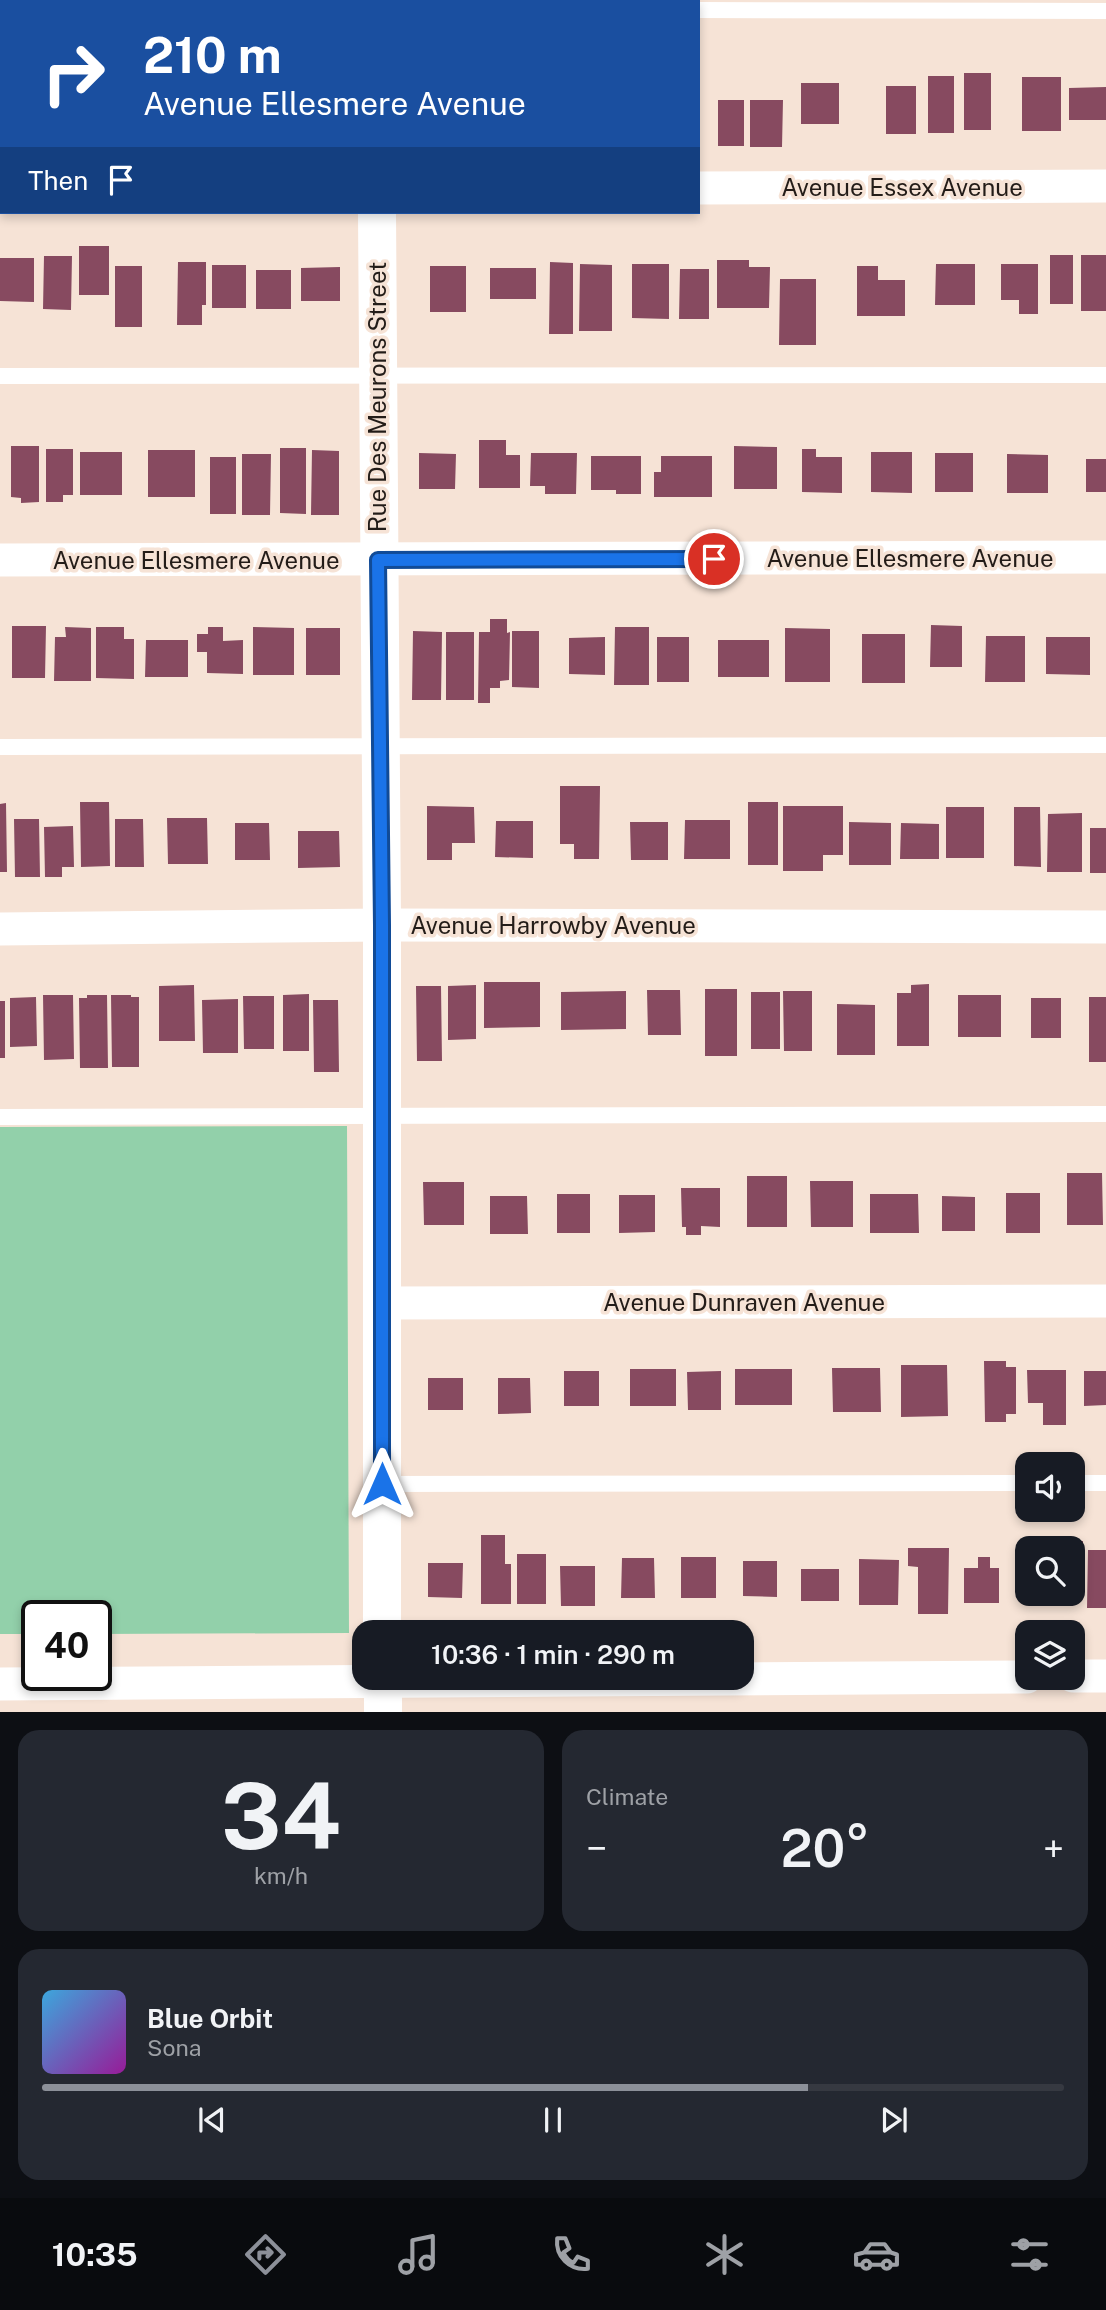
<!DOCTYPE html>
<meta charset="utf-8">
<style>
body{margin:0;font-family:"Public Sans",sans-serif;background:#242831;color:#f1f3f6;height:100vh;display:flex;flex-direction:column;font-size:26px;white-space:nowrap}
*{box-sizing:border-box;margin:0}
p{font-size:23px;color:#9ea1a6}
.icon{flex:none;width:38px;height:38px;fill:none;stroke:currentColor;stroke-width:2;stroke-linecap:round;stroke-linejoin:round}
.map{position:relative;height:1712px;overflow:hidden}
.details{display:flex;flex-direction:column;gap:18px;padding:18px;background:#0d0f14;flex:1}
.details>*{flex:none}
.hud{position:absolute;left:0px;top:0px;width:700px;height:214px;box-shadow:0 4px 10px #0003;background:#1a4fa0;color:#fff;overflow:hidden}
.fabs{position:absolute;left:1015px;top:1452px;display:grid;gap:14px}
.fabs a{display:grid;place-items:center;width:70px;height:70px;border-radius:14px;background:#171b24;box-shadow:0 4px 10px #0003;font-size:35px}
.speed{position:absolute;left:21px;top:1600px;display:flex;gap:14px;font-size:35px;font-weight:700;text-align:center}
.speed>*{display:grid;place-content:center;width:91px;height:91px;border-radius:50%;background:#171b24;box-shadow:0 4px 10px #0003;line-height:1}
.speed .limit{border:4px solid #111;border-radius:10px;background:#fff;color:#111}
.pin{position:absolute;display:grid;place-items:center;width:60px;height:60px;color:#fff;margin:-30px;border:4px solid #fff;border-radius:50%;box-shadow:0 2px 7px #0007}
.me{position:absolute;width:77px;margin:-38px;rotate:0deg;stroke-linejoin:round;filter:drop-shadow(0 0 5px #0008)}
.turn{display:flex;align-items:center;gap:24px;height:147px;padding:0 28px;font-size:32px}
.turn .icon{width:91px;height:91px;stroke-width:2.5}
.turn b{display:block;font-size:49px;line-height:60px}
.then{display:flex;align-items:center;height:66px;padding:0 28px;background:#0003;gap:14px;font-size:26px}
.big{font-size:52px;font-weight:600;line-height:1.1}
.details .card{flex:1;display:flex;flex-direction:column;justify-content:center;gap:10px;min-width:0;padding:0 24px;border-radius:21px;background:#242831}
.details .dial{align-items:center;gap:0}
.dial b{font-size:91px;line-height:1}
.song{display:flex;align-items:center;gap:21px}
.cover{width:84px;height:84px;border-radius:10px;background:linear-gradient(135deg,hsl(200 70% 55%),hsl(300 70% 35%))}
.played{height:7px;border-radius:4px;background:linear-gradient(90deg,#8c9099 75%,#363941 75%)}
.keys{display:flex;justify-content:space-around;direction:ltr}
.heat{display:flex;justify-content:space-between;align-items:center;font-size:38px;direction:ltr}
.details .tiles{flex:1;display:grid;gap:18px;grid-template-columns:1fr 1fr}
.card:last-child{grid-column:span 2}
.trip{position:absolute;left:352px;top:1620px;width:402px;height:70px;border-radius:21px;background:#171b24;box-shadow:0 4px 10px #0003;font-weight:600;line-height:70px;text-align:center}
.dock{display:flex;height:112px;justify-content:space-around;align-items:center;background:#090b0e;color:#9ea1a6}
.dock .icon{width:49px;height:49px}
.dock .on{color:#8c9099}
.dock b{font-size:32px;color:#f1f3f6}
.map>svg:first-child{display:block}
</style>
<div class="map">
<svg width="1106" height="1712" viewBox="0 0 1106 1712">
<rect width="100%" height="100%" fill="#f6e3d6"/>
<!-- green -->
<path fill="#92d0aa" d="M 347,1126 L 349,1633 L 96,1634 L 96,1615 L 37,1615 L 37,1634 L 0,1634 L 0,1127 Z"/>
<!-- building -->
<path fill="#874a60" d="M 964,73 L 991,73 L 991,130 L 964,130 Z
M 928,76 L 954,76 L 954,133 L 928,133 Z
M 1022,77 L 1061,77 L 1061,131 L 1022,131 Z
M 801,83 L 839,83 L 839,124 L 801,124 Z
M 886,86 L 916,86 L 916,134 L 886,134 Z
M 1106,87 L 1106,120 L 1069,120 L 1069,88 Z
M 718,100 L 744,100 L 744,146 L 718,146 Z
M 750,100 L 783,100 L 782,147 L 750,147 Z
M 79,246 L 109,246 L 109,295 L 79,295 Z
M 1050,255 L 1073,255 L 1073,304 L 1050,304 Z
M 1081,255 L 1106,255 L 1106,311 L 1081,311 Z
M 44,256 L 72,256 L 71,310 L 43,309 Z
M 0,258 L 34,258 L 34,302 L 0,301 Z
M 717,260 L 749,260 L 749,267 L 770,267 L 769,308 L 717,308 Z
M 178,262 L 206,262 L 206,305 L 202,305 L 202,325 L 177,325 Z
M 550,262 L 573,263 L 573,334 L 549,334 Z
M 580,264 L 612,265 L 612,331 L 579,331 Z
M 632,264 L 669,264 L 669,319 L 632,318 Z
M 936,264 L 975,264 L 975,305 L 935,305 Z
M 1001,264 L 1038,264 L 1038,314 L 1019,314 L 1019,300 L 1001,300 Z
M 212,265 L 246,265 L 246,308 L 212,308 Z
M 115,266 L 142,266 L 142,327 L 115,327 Z
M 430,266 L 466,266 L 466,312 L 430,312 Z
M 857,266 L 878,266 L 878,280 L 905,280 L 905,316 L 857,316 Z
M 340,267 L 340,301 L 301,301 L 301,268 Z
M 490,268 L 536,268 L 536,299 L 490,299 Z
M 680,269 L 709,269 L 709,319 L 679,319 Z
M 256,270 L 291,270 L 291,309 L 256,309 Z
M 780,279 L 816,279 L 816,345 L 779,345 Z
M 479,440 L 506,440 L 506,455 L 520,455 L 520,488 L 479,488 Z
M 11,446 L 39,446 L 39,502 L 21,503 L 21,498 L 11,497 Z
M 734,446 L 777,447 L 777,489 L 734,489 Z
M 280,448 L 306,448 L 306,514 L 280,513 Z
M 46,449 L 73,449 L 73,495 L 63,495 L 63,502 L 46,502 Z
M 802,449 L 816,449 L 816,457 L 842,457 L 842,493 L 802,492 Z
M 148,450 L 195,450 L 195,497 L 148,497 Z
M 312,450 L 339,451 L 339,515 L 311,515 Z
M 80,452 L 122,452 L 122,495 L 80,495 Z
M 871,452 L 912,452 L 912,493 L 871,492 Z
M 419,453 L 456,454 L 455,489 L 419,489 Z
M 531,453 L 577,453 L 576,494 L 545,494 L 545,486 L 530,486 Z
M 935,453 L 973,453 L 973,492 L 935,492 Z
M 242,454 L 271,454 L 270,515 L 242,515 Z
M 1007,454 L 1048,455 L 1048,493 L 1007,493 Z
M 591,456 L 641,456 L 641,494 L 616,494 L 616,490 L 591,490 Z
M 661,456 L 712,456 L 712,497 L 654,497 L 654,472 L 661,472 Z
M 210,457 L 236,457 L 236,514 L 210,514 Z
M 1086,459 L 1106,459 L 1106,492 L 1086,492 Z
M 490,619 L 507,619 L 507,633 L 510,632 L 509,680 L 500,681 L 500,688 L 490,688 L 490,703 L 478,703 L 479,632 L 490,632 Z
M 931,625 L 962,626 L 962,667 L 930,667 Z
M 12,626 L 46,626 L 45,678 L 12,678 Z
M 65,627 L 91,628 L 91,681 L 54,681 L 55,637 L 66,637 Z
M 96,627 L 124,627 L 124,639 L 134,639 L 134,679 L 96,678 Z
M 208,627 L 223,627 L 223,641 L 243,640 L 243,674 L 207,673 L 207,652 L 197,652 L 197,634 L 208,634 Z
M 253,627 L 294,628 L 294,675 L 253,675 Z
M 615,627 L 649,627 L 649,685 L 614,685 Z
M 306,628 L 340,628 L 340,675 L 306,675 Z
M 785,628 L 830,629 L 830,682 L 785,682 Z
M 413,631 L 442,632 L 441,700 L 412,700 Z
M 512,631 L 539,631 L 539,688 L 512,687 Z
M 446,632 L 474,632 L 474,700 L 446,700 Z
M 862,634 L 905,634 L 905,683 L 862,683 Z
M 986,636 L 1025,636 L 1025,682 L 985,682 Z
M 605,637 L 605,675 L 569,674 L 569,638 Z
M 657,637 L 689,637 L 689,682 L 657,682 Z
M 1046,637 L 1090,637 L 1090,675 L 1046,674 Z
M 146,640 L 188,640 L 188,677 L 145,677 Z
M 718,640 L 769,640 L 769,677 L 718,677 Z
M 560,786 L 600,786 L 599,859 L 574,859 L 574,844 L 560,844 Z
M 80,802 L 109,802 L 110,866 L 81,867 Z
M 748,802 L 778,802 L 778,865 L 748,865 Z
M 6,803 L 7,872 L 0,872 L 0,804 Z
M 427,806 L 474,807 L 475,843 L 452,843 L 452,860 L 427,860 Z
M 783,806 L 843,806 L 843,855 L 823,855 L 823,871 L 783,871 Z
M 946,807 L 984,807 L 984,858 L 946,858 Z
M 1014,807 L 1040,807 L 1041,867 L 1014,866 Z
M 1082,813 L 1082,872 L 1047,872 L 1048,814 Z
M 167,818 L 207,818 L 208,864 L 168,864 Z
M 14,819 L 39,819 L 40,877 L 15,877 Z
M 115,819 L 143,819 L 144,867 L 115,867 Z
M 685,820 L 730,820 L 730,859 L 684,859 Z
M 496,821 L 533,821 L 533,858 L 495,857 Z
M 630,822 L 668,822 L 668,860 L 631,860 Z
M 849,822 L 891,823 L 891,865 L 849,865 Z
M 235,823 L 269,823 L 270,860 L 235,860 Z
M 901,823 L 939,824 L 939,859 L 900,859 Z
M 73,826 L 74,867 L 62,867 L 62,877 L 45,877 L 44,827 Z
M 1090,828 L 1106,828 L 1106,873 L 1090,873 Z
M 298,831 L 339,831 L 340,867 L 298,868 Z
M 484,982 L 540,982 L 540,1027 L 484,1028 Z
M 929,984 L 929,1046 L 897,1046 L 897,993 L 911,993 L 911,985 Z
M 194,985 L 195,1041 L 159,1041 L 159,986 Z
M 476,985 L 476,1039 L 448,1040 L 448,986 Z
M 416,986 L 441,986 L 442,1061 L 417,1061 Z
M 705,989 L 737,989 L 737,1056 L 705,1056 Z
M 647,990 L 680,990 L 681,1035 L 648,1035 Z
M 626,991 L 626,1029 L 561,1030 L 561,992 Z
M 783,991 L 812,991 L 812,1051 L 784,1051 Z
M 751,992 L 780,992 L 780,1049 L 751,1049 Z
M 309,994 L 309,1051 L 283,1051 L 283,995 Z
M 43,995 L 73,995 L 74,1059 L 44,1060 Z
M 87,995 L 107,995 L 108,1068 L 80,1068 L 79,998 L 87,998 Z
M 111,995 L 131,995 L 131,997 L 139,997 L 139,1067 L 112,1067 Z
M 958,995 L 1001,995 L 1001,1037 L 958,1037 Z
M 243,996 L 274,996 L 274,1049 L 244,1049 Z
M 36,997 L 37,1046 L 10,1047 L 10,998 Z
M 1089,997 L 1106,997 L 1106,1062 L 1089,1062 Z
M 1031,998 L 1061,998 L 1061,1038 L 1031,1038 Z
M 238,999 L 238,1053 L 203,1053 L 202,1000 Z
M 313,1000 L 338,1000 L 339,1072 L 314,1072 Z
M 0,1001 L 5,1001 L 5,1058 L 0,1058 Z
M 837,1004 L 875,1005 L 875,1055 L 837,1055 Z
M 1067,1173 L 1102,1173 L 1103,1225 L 1067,1225 Z
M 747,1176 L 787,1176 L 787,1227 L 747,1227 Z
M 810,1181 L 853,1181 L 853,1227 L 811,1227 Z
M 423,1182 L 464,1182 L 464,1225 L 424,1225 Z
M 681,1188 L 720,1188 L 720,1227 L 701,1226 L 701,1235 L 686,1235 L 686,1227 L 682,1227 Z
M 1006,1193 L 1040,1193 L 1040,1233 L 1006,1233 Z
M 557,1194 L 590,1194 L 590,1233 L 557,1233 Z
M 870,1194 L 918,1194 L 919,1233 L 870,1233 Z
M 619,1195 L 655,1195 L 655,1232 L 619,1233 Z
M 490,1196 L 527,1196 L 528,1234 L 490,1234 Z
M 942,1196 L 975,1197 L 975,1231 L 942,1231 Z
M 984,1361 L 1006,1361 L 1006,1367 L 1016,1367 L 1016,1414 L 1006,1414 L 1006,1422 L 985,1422 Z
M 901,1365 L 947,1365 L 948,1416 L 901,1417 Z
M 832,1368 L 880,1368 L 881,1412 L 833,1412 Z
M 630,1369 L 676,1369 L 676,1406 L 630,1406 Z
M 735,1369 L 792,1369 L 792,1405 L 735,1405 Z
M 1027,1370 L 1066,1370 L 1066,1425 L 1043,1425 L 1043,1403 L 1028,1403 Z
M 564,1371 L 599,1371 L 599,1406 L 564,1406 Z
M 721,1371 L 721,1410 L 688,1410 L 687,1372 Z
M 1084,1371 L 1106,1371 L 1106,1405 L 1084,1406 Z
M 428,1378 L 463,1378 L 463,1410 L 428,1410 Z
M 498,1378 L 530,1378 L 531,1413 L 498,1414 Z
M 481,1535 L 505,1535 L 505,1564 L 511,1564 L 511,1604 L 481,1604 Z
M 1060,1541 L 1083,1541 L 1083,1598 L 1073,1598 L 1073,1606 L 1060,1605 L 1060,1598 L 1049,1598 L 1049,1594 L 1073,1594 L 1073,1549 L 1060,1549 Z
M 908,1548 L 949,1548 L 948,1614 L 918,1614 L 918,1567 L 908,1566 Z
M 1088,1550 L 1106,1550 L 1106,1608 L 1087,1608 Z
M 517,1554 L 546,1554 L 546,1604 L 517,1604 Z
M 681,1557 L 716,1557 L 716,1598 L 681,1598 Z
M 978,1557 L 990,1557 L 990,1568 L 999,1568 L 999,1603 L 964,1603 L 964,1568 L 978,1568 Z
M 622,1558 L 654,1558 L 655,1598 L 621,1598 Z
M 859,1559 L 899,1560 L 898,1605 L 859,1605 Z
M 743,1561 L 777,1561 L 777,1597 L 743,1596 Z
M 428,1563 L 463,1563 L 462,1598 L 428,1597 Z
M 560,1566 L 595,1566 L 595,1606 L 561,1606 Z
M 801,1569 L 839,1569 L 839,1601 L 801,1601 Z"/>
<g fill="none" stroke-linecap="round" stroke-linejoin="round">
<!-- lane -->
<path stroke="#fff" stroke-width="16" d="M 0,9 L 2,9
M 698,10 L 1106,11
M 0,376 L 1106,375
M 0,747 L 1106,745
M 0,1117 L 1106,1114
M 1073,1483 L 1106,1483
M 382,1484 L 1027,1483"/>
<!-- street -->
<path stroke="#fff" stroke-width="33" d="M 698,188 L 1106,186
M 0,191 L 2,191
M 0,560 L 1106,557
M 0,929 L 382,925 L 1106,927
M 381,1303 L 1106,1301
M 1073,1676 L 1106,1676
M 0,1684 L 1027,1677"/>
<!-- secondary -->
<path stroke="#fff" stroke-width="38" d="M 382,2 L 382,0
M 377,212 L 382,925 L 382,1633
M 383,1678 L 383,1712"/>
</g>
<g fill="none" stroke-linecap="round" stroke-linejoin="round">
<defs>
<path id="route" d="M 382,1484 L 382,925 L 378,560 L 714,559"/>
</defs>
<!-- route casing -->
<use href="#route" stroke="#114b97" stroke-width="18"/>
<!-- route -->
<use href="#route" stroke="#1a73e8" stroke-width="12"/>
</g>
<g text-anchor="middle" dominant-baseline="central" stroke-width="7" stroke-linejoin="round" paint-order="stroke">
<!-- street labels -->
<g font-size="24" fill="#231c18" stroke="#f6e3d6">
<text x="902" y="187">Avenue Essex Avenue</text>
<text transform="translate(377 397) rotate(-90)">Rue Des Meurons Street</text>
<text x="910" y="558">Avenue Ellesmere Avenue</text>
<text x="196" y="560">Avenue Ellesmere Avenue</text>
<text x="553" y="925">Avenue Harrowby Avenue</text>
<text x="744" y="1302">Avenue Dunraven Avenue</text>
</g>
</g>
</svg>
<div class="fabs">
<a><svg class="icon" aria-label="sound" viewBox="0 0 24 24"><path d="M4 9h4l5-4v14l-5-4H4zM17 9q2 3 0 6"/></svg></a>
<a><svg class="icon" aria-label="search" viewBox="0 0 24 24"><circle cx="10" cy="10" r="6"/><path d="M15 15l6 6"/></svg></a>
<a><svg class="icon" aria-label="layers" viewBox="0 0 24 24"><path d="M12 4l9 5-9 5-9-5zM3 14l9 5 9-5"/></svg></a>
</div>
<div class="speed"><div class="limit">40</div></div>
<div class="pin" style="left:714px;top:559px;background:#d93025"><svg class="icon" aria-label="arrive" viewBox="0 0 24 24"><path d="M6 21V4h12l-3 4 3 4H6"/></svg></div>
<svg class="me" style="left:382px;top:1484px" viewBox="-20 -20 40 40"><path d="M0-17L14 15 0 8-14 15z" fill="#1a73e8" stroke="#fff" stroke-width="4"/></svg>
<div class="trip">10:36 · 1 min · 290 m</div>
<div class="hud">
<div class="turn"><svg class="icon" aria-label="right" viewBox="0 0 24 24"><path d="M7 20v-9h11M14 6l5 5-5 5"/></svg><div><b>210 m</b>Avenue Ellesmere Avenue</div></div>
<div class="then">Then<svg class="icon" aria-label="arrive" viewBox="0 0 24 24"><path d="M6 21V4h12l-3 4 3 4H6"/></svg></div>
</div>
</div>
<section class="details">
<div class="tiles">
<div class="card dial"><b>34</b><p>km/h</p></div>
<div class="card"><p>Climate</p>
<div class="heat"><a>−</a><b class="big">20°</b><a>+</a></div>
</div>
<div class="card">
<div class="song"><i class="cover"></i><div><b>Blue Orbit</b><p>Sona</p></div></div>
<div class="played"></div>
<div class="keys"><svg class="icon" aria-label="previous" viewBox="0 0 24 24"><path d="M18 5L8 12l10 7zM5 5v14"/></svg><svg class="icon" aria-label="pause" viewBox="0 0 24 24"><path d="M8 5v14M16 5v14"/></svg><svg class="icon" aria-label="next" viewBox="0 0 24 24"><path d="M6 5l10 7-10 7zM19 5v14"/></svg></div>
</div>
</div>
</section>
<nav class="dock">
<b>10:35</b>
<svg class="icon on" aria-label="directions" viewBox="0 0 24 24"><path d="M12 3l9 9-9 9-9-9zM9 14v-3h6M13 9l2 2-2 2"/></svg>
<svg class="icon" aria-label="music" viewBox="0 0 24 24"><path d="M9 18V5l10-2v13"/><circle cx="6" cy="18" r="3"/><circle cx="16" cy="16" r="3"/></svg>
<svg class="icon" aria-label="phone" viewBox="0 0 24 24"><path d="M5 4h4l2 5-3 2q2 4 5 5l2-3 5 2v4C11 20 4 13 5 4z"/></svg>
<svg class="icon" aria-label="climate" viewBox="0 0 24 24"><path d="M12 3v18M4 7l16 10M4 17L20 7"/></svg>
<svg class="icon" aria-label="car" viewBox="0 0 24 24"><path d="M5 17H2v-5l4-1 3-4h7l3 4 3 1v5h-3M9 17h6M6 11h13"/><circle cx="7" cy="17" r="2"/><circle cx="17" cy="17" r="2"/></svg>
<svg class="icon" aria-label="filters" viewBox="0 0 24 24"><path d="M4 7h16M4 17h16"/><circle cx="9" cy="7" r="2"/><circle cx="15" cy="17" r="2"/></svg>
</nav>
